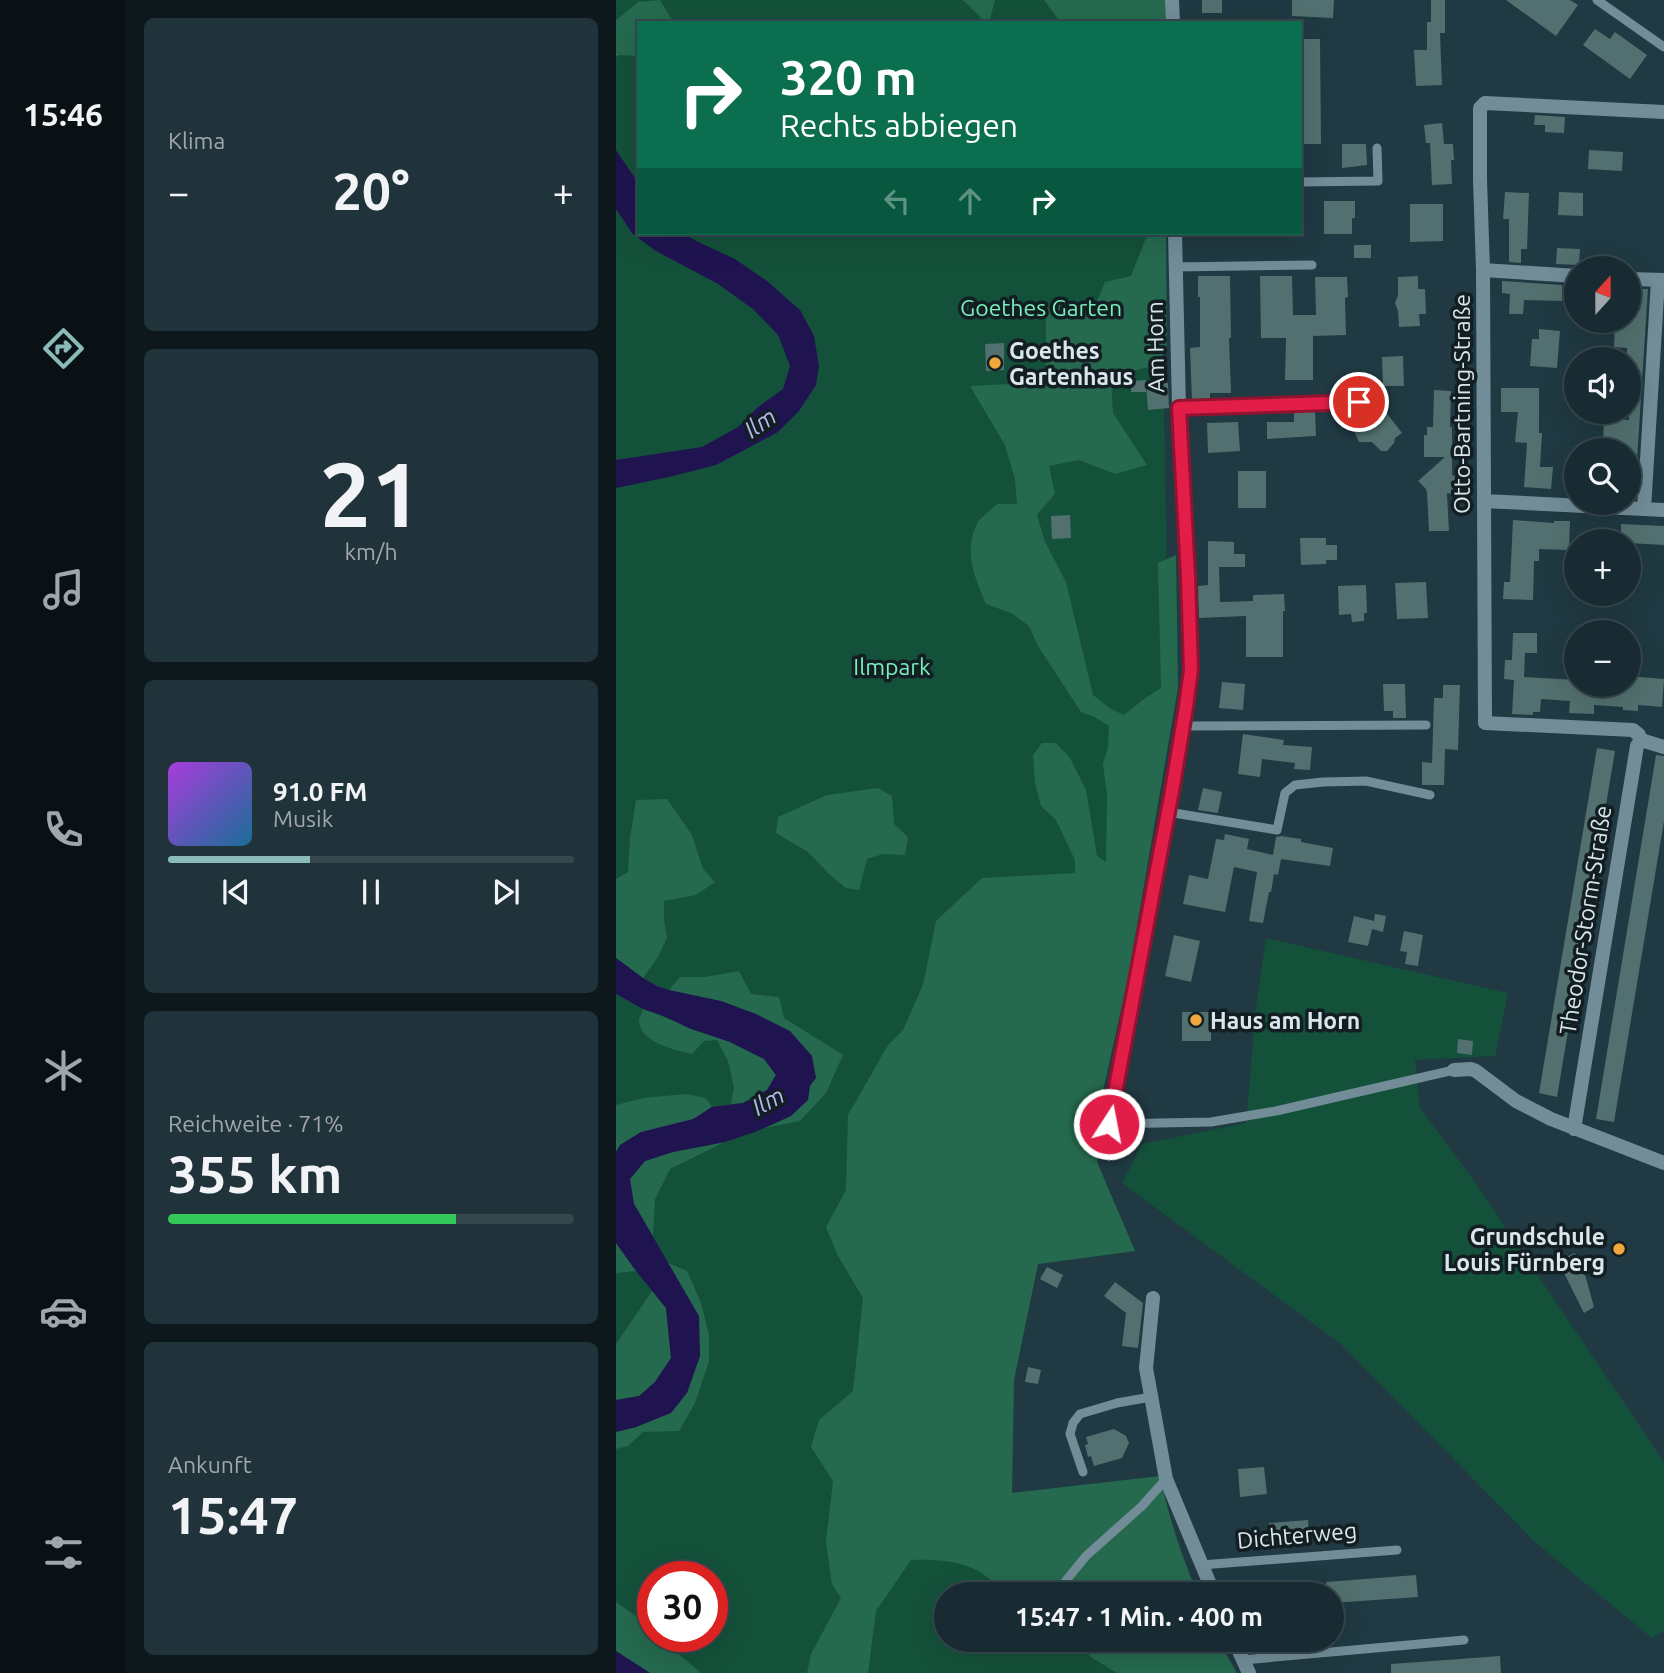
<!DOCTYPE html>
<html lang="de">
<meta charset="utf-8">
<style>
body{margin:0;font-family:Ubuntu,sans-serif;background:#21333a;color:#f1f3f6;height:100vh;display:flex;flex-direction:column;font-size:26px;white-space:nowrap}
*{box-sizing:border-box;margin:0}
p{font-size:23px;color:#9fa7ac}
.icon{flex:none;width:38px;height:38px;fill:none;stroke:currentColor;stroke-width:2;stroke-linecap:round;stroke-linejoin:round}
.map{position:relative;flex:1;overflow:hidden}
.details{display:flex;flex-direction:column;gap:18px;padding:18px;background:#0d181c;width:490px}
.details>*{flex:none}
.banner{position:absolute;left:21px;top:21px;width:665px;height:214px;border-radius:0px;box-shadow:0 7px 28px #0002,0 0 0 2px #36474d;background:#0b6e4f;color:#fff;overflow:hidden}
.needle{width:46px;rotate:21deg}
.buttons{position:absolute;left:948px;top:256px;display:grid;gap:14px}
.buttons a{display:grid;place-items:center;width:77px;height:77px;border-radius:50%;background:#182b32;box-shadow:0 7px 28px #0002,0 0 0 2px #36474d;font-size:35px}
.speed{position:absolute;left:21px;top:1561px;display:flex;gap:14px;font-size:35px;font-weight:700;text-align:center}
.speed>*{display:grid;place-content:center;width:91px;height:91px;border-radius:50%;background:#182b32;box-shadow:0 7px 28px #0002,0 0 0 2px #36474d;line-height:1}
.speed .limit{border:10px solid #d22;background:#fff;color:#111}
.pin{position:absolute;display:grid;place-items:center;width:60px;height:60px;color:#fff;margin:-30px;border:4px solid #fff;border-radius:50%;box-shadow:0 2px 7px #0007}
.me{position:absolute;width:77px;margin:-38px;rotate:11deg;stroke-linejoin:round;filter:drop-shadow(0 0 5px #0008)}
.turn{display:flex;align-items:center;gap:24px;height:147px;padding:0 28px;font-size:32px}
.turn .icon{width:91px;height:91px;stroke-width:2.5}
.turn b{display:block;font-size:49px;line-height:60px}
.lanes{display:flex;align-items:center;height:66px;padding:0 28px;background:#0003;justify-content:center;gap:35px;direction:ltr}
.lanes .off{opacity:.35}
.big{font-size:52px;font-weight:700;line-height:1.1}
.details .card{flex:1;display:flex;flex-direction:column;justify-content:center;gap:10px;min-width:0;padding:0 24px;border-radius:10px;background:#21333a}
.details .dial{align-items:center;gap:0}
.dial b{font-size:91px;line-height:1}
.song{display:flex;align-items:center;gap:21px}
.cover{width:84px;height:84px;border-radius:10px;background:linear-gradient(135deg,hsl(280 70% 55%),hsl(200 70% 35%))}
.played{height:7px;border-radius:4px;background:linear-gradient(90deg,#8bbbb9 35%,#36474d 35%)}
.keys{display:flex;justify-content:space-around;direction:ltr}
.heat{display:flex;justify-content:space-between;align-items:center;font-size:38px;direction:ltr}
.charge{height:10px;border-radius:5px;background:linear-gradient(90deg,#34c759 71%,#36474d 0)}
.trip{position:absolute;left:318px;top:1582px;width:410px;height:70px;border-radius:35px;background:#182b32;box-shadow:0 7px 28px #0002,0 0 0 2px #36474d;font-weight:700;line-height:70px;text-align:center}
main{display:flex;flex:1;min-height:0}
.tab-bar{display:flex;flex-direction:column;width:126px;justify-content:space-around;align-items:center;background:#0a1114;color:#9fa7ac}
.tab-bar .icon{width:49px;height:49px}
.tab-bar .current{color:#8bbbb9}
.tab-bar b{font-size:32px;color:#f1f3f6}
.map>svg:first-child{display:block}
</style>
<main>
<nav class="tab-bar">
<b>15:46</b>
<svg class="icon current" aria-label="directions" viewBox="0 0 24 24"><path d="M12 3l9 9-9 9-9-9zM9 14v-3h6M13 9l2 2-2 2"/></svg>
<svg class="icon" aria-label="music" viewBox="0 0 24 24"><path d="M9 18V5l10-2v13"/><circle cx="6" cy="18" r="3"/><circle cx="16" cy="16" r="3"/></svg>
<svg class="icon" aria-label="phone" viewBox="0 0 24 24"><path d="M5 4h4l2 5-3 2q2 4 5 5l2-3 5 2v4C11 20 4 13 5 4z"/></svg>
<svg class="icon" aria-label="climate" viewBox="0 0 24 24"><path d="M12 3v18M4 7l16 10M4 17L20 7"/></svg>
<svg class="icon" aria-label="car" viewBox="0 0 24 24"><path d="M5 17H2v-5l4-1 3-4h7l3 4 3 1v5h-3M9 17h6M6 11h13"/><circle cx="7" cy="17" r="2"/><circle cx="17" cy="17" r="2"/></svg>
<svg class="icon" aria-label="filters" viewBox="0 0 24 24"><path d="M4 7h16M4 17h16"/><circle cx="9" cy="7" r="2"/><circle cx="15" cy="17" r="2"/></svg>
</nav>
<section class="details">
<div class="card"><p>Klima</p>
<div class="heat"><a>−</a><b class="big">20°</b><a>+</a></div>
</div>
<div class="card dial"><b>21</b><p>km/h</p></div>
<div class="card">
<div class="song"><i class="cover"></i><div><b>91.0 FM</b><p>Musik</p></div></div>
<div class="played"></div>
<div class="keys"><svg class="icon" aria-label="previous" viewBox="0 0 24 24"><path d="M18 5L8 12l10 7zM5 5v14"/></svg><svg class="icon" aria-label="pause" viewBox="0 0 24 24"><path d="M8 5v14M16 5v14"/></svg><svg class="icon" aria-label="next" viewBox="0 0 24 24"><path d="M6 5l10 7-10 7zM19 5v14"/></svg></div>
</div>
<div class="card"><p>Reichweite · 71%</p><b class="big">355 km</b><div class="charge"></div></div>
<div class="card"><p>Ankunft</p><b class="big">15:47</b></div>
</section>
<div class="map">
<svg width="1048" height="1673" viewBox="0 0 1048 1673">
<rect width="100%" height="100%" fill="#203942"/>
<!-- green -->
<path fill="#14513a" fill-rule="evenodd" d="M 0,0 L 542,0 L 542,23 L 23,23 L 23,233 L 545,233 L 553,687 L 480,1123 L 481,1162 L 519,1251 L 422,1264 L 398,1380 L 396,1493 L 544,1594 L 331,1594 L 331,1640 L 564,1640 L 587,1673 L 0,1673 ZM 37,1577 L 96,1577 L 96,1636 L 37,1636 Z
M 650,938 L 892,993 L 879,1056 L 799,1060 L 804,1108 L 856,1178 L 1048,1462 L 1048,1631 L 1036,1638 L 920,1543 L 726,1345 L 506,1183 L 526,1144 L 630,1123 L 640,1007 Z"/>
<!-- forest -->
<path fill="#256a4e" d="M 44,0 L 58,23 L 23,23 L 23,56 L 3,55 L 0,57 L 0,20 L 22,2 Z
M 347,0 L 379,0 L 373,23 L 370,23 Z
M 428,0 L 550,0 L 551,23 L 445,23 Z
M 532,233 L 550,233 L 551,350 L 536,366 L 495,377 L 497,413 L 531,465 L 499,474 L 463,460 L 433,466 L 439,494 L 421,515 L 429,542 L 450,582 L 477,695 L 495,709 L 508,715 L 528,699 L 545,688 L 542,563 L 560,555 L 562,688 L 512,978 L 480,1123 L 481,1162 L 519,1251 L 422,1264 L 398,1380 L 396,1493 L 544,1476 C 553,1518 565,1555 582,1594 L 391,1594 C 381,1585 368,1573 356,1568 C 337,1560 315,1559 295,1560 L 260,1611 L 252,1673 L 191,1673 L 195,1654 L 225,1598 L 216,1584 L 210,1542 L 217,1481 L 195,1447 L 203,1420 L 237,1391 L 247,1298 L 222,1256 L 210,1227 L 230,1190 L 232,1115 L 272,1045 L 287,1030 L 307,985 L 320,921 L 366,878 L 459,873 L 459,860 L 440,820 L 425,806 L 419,783 L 417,755 L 426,743 L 440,743 L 454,758 L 470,790 L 481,856 L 490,862 L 491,795 L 487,764 L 492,748 L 493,726 L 477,716 L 465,712 L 422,646 L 413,626 L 395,613 L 370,604 C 359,578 347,551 361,524 C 365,516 375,510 381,504 L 401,504 L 399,479 L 389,445 L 354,386 L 430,382 L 430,310 C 451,298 457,299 479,306 L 489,282 L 515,276 Z
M 262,788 L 276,796 L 278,824 L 292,837 L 289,855 L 267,854 L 251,859 L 243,890 L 230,888 L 212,873 L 192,852 L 160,833 L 162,817 L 211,795 Z
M 51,799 L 76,835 L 87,869 L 99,882 L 80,895 L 48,901 L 48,920 L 51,938 L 42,957 L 27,978 L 0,958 L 0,879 L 12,872 L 14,838 L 20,800 Z
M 123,971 L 135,994 L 163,997 L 168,1018 L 227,1055 L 210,1093 L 184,1121 L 148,1128 L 175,1116 L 194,1086 L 53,990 L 64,977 L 89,977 Z
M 27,1009 L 114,1042 L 148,1059 L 160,1075 L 151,1090 L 127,1103 L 115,1104 L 118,1087 L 112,1061 L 101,1040 L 88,1041 L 76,1054 C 60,1050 23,1043 23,1020 C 24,1016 26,1013 27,1009 Z
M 70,1094 L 90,1098 L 96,1107 C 90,1111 83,1117 77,1120 C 51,1131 18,1126 0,1152 L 0,1105 L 28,1098 Z
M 109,1142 L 54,1169 L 39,1199 L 37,1236 L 18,1204 L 13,1180 L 29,1161 L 57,1152 Z
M 0,1243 L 20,1271 L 0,1273 Z
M 52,1263 L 71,1271 L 85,1303 L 93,1335 L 93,1361 L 79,1403 L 63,1431 L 27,1432 L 12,1446 L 0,1449 L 0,1432 L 20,1427 L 71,1392 L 84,1356 L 82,1316 Z
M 36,1291 L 50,1308 L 55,1358 L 39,1382 L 23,1396 L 0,1400 L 0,1344 Z
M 0,1602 L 37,1628 L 37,1636 L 45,1636 L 65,1656 L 85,1673 L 34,1673 L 0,1651 Z
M 459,1640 L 602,1640 L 621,1673 L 501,1673 L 476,1658 Z"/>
<!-- water -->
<path fill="#1f1450" d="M 0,150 L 23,184 L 23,233 L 67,233 L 80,241 L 119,259 L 151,281 L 184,310 L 198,336 L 203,366 L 200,385 L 183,411 L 162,432 L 100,465 L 53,477 L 0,488 L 0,460 L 86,447 L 122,427 L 141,408 L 167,389 L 174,366 L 162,335 L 137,309 L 102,284 L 40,251 L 16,233 L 0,209 Z
M 0,958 L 27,978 L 41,986 L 53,990 L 105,1001 L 140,1014 L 174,1031 L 196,1056 L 200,1078 L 194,1086 L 192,1100 L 175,1116 L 139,1132 L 109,1142 L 57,1152 L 29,1161 L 14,1179 L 18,1204 L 83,1316 L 84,1356 L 71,1393 L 55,1413 L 20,1427 L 0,1432 L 0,1400 L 23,1396 L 39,1382 L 55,1358 L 50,1308 L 20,1271 L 0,1243 L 0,1152 L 4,1145 L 25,1132 L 77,1119 L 96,1107 L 127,1103 L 151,1090 L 160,1075 L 148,1059 L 114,1042 L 75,1029 L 45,1015 L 27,1009 L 0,994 Z
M 0,1651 L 34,1673 L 0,1673 Z"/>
<!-- building -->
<path fill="#52706f" d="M 586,0 L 606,0 L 606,13 L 586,13 Z
M 676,0 L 718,0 L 717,18 L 676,16 Z
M 815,0 L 829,0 L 829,33 L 824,33 L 826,85 L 800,86 L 798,50 L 811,50 L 811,22 L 815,22 Z
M 890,0 L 954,0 L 962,5 L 940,36 Z
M 979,29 L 994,39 L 999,32 L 1031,55 L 1014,79 L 967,45 Z
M 684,39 L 704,39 L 705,144 L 685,144 L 686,87 L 684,87 Z
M 919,115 L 949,117 L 948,133 L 929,132 L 929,125 L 918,125 Z
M 826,123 L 828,144 L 837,144 L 838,160 L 835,160 L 836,184 L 816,185 L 814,143 L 810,143 L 808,125 Z
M 726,144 L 750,144 L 751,165 L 726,168 Z
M 973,150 L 1007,152 L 1006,171 L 972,169 Z
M 889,192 L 913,193 L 911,249 L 905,249 L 905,263 L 893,262 L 893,219 L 887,219 Z
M 943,192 L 967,193 L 967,216 L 942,215 Z
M 708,201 L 739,201 L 739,218 L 736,218 L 736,234 L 708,234 Z
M 794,204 L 827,204 L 827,241 L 794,242 Z
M 738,245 L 755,245 L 755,258 L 738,258 Z
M 941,248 L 964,249 L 963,265 L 940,264 Z
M 582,276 L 614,276 L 615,338 L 613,338 L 615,393 L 594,393 L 594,400 L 576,401 L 574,348 L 584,347 L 584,297 L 582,297 Z
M 644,276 L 676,276 L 677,315 L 700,315 L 699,277 L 731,277 L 732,297 L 729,298 L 730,335 L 697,336 L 697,380 L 669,380 L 670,338 L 645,338 Z
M 802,276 L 802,289 L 809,289 L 810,314 L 803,314 L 804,326 L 783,327 L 782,311 L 779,303 L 782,295 L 782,277 Z
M 886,281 L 946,285 L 946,301 L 908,300 L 907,314 L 893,314 L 894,294 L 886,293 Z
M 1013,289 L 1032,289 L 1019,491 L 1013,490 L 1013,446 L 987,445 L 988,419 L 1013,420 L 1013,359 L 1011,359 L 1011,348 L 998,347 L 999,320 L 1013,320 Z
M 923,329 L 944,331 L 941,368 L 914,366 L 916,339 L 923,339 Z
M 388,343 L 388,370 L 370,371 L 369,344 Z
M 787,356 L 788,386 L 767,386 L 766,357 Z
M 530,380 L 530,392 L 515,392 L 515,381 Z
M 552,383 L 553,408 L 532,410 L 530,384 Z
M 885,388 L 923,388 L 923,433 L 926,433 L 924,467 L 937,467 L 935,489 L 908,487 L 911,443 L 899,442 L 902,412 L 885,412 Z
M 818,390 L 835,391 L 834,427 L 836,427 L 836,475 L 840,477 L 842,482 L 840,487 L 835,490 L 835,494 L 831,493 L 833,531 L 813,531 L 811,493 L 810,489 L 802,481 L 829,457 L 808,457 L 808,435 L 811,435 L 811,427 L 817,427 Z
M 699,411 L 700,436 L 651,439 L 651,422 L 678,422 L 678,412 Z
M 742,411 L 769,411 L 786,433 L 779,438 L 778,443 L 771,451 L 765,451 L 756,442 L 743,442 L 739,433 L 739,415 Z
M 622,422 L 624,451 L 592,453 L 591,423 Z
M 622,471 L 650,471 L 650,508 L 622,508 Z
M 454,515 L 455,538 L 436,539 L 435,516 Z
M 897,520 L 938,523 L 938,521 L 954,521 L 953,550 L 923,549 L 923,561 L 918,561 L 917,600 L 887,599 L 888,582 L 894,582 Z
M 1005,524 L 1048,526 L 1048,545 L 1013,543 L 1013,541 L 1005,541 Z
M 684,538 L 710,538 L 710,545 L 721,545 L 721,560 L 710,560 L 710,564 L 685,565 Z
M 592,541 L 618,542 L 618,554 L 629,554 L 629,567 L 603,567 L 604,602 L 637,601 L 637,595 L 668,594 L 669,611 L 667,611 L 667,657 L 630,657 L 630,616 L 583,618 L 582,586 L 592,585 Z
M 810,582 L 812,618 L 781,619 L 779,583 Z
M 750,585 L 751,613 L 748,613 L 748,621 L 736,622 L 735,614 L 723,615 L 722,586 Z
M 897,633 L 921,633 L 921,653 L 909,653 L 908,677 L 961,680 L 961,684 L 1013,684 L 1013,676 L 1048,679 L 1046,707 L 1022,705 L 1022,711 L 1007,710 L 1007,707 L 978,705 L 978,714 L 953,713 L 954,701 L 925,699 L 924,712 L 917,712 L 917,715 L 896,714 L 898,680 L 888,679 L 889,660 L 896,660 Z
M 606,682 L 629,684 L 627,710 L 603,708 Z
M 767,684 L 789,684 L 790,718 L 777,718 L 777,711 L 768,711 Z
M 827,685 L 844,685 L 842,750 L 829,749 L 828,785 L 806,785 L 806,762 L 816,763 L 818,698 L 827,698 Z
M 627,734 L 668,740 L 667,745 L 696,747 L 694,770 L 678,769 L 679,763 L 646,759 L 644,777 L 622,774 Z
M 981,748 L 999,751 L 941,1097 L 923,1093 Z
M 1040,755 L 1048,756 L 1048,821 L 998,1122 L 980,1119 Z
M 587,788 L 606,792 L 602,813 L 582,810 Z
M 609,834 L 633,839 L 631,849 L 657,855 L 660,837 L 665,836 L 685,839 L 685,842 L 717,848 L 714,866 L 665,859 L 662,875 L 658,874 L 655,892 L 653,892 L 647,923 L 633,921 L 641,872 L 618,867 L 609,912 L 567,904 L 573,875 L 592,879 L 600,839 L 608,840 Z
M 759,914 L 770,916 L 767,932 L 756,929 L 757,925 L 752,946 L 732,942 L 738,916 L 758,921 Z
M 788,931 L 807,935 L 802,966 L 789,964 L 791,952 L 784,951 Z
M 558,935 L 584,941 L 575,982 L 549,976 Z
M 566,1012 L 595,1012 L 595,1041 L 566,1041 Z
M 842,1039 L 857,1041 L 856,1055 L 841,1053 Z
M 959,1253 L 970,1278 L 978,1307 L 968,1313 L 942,1261 Z
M 431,1267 L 447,1275 L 441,1288 L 424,1279 Z
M 499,1282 L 527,1303 L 522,1348 L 506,1346 L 510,1313 L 488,1296 Z
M 412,1367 L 425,1370 L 422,1384 L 409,1382 Z
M 498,1429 L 510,1436 L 513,1443 L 506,1458 L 478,1466 L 475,1456 L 472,1457 L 469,1445 L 472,1444 L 470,1437 Z
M 648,1467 L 651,1494 L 624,1497 L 622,1469 Z
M 692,1520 L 693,1534 L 655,1537 L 653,1523 Z
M 800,1575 L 802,1597 L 716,1603 L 716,1594 L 711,1594 L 710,1582 Z
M 884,1656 L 885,1673 L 775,1673 L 775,1664 Z"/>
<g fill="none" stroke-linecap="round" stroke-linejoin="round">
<!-- service -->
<path stroke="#728d98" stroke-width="9" d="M 981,0 L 1048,47
M 684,182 L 762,181 L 761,148
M 559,267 L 696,265
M 563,408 L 743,402
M 567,726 L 810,725
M 552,812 L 661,830 L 669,793 L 679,785 L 707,782 L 750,781 L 814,795
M 493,1124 L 595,1122 L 660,1111 L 838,1070
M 467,1472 L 454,1434 L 457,1423 L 464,1414 L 501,1403 L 535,1397
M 585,1565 L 781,1550
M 439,1594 L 470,1556 L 526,1506 L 550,1479
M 408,1644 L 411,1640
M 627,1660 L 848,1640"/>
<!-- minor -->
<path stroke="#728d98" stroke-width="14" d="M 556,0 L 557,23
M 867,270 L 961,276
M 1013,279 L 1048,280
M 868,501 L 1048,510
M 1028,509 L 1042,280
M 1025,740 L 1023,735 L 1017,730 L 869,723 L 867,270 L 864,179 L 864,108 L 869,103 L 1048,112
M 838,1070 L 855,1069 L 860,1071 L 900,1101 L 935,1119 L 1048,1163
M 493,1124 L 552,812 L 570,707 L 575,670 L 572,576 L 563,408 L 559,233
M 958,1129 L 1021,746 L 1025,740 L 1048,747
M 537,1298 L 530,1368 L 550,1479 L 598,1594
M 618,1640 L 633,1673"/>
</g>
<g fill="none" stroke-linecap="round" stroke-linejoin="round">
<defs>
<path id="route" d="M 493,1124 L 556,791 L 570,707 L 575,670 L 572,576 L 563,408 L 743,402"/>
</defs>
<!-- route casing -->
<use href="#route" stroke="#92132f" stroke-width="18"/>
<!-- route -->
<use href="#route" stroke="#e11d48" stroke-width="12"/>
</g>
<!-- markers -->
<g fill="#efa73d" stroke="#131e22" stroke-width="2.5">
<circle cx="379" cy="363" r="7"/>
<circle cx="580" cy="1020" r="7"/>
<circle cx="1003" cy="1249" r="7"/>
</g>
<g text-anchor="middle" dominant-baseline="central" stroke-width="7" stroke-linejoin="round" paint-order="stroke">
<!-- park labels -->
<g font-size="23" fill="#76efbb" stroke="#131e22">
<text x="425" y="307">Goethes Garten</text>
<text x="276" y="666">Ilmpark</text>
</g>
<!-- street labels -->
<g font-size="23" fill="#d9e7ed" stroke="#131e22">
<text transform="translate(539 347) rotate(-91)">Am Horn</text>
<text transform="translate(845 404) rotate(-90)">Otto-Bartning-Straße</text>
<text transform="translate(969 920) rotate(-81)">Theodor-Storm-Straße</text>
<text transform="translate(681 1535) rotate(-5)">Dichterweg</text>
</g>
<!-- poi labels -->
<g font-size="23" font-weight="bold" fill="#d9e7ed" stroke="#131e22" text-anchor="start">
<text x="393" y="350">Goethes<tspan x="393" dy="26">Gartenhaus</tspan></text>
<text x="594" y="1020">Haus am Horn</text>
<text x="989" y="1236" text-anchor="end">Grundschule<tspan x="989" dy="26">Louis Fürnberg</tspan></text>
</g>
<!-- water labels -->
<g font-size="24" font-style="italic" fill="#b7b8f1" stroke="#131e22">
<text transform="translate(144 423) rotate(-35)">Ilm</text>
<text transform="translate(152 1101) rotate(-29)">Ilm</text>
</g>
</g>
</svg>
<div class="buttons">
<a><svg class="needle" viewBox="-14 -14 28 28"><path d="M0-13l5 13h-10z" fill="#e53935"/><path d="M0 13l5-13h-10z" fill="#9fa7ac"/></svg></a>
<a><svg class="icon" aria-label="sound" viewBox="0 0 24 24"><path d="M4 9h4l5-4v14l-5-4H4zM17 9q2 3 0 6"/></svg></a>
<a><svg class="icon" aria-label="search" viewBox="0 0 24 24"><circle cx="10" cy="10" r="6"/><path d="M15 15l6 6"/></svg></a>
<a>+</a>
<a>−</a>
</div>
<div class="speed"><div class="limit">30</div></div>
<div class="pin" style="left:743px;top:402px;background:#d93025"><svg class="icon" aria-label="arrive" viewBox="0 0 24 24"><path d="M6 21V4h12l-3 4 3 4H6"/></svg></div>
<svg class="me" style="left:493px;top:1124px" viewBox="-20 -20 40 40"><circle r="17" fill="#e11d48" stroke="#fff" stroke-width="3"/><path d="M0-11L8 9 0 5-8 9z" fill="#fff"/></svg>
<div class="trip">15:47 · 1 Min. · 400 m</div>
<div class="banner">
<div class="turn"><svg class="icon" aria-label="right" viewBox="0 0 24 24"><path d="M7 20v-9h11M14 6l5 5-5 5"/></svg><div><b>320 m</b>Rechts abbiegen</div></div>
<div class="lanes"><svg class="icon off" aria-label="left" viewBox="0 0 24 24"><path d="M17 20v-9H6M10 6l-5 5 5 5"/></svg><svg class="icon off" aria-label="ahead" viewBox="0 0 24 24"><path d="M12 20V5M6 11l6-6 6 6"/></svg><svg class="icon" aria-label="right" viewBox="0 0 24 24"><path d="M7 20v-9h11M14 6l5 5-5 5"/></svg></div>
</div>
</div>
</main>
